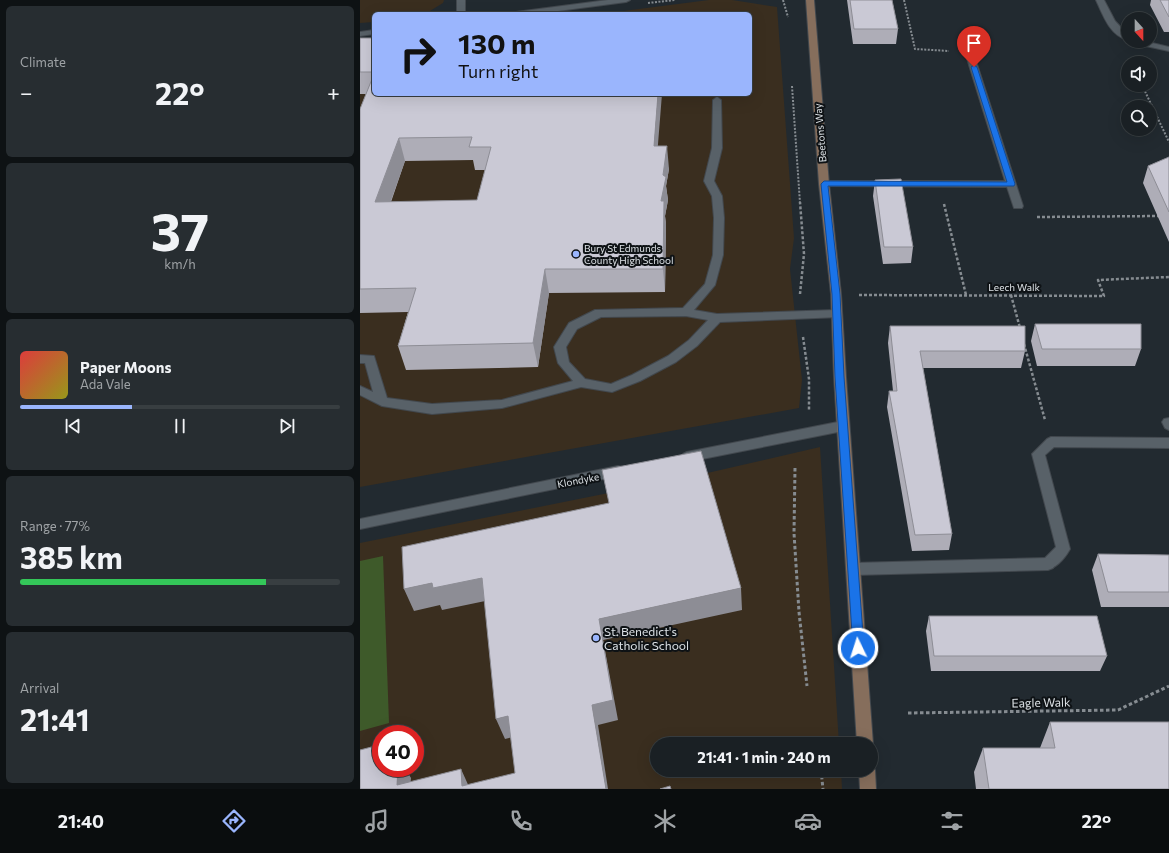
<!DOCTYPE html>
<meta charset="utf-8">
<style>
body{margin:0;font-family:Commissioner,sans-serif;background:#272d31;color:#f1f3f6;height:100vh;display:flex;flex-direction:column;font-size:15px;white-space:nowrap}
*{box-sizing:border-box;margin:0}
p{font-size:13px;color:#9fa3a6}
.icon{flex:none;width:22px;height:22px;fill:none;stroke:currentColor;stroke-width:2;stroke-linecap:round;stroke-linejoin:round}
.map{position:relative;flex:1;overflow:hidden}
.side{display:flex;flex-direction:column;gap:6px;padding:6px;background:#0e1214;width:360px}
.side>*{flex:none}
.banner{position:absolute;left:12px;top:12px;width:380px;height:84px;border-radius:6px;box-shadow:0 4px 16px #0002,0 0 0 1px #383e41;background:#9ab5fd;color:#111;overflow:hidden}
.needle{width:26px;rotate:159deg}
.buttons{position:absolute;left:761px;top:12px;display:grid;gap:8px}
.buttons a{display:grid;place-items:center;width:36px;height:36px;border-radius:50%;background:#1a2024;box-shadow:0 4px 16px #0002,0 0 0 1px #383e41;font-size:20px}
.speed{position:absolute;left:12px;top:725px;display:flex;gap:8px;font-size:20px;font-weight:700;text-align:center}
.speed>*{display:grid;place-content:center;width:52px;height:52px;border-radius:50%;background:#1a2024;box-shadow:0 4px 16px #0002,0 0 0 1px #383e41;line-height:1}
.speed .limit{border:6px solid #d22;background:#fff;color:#111}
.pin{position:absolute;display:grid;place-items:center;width:34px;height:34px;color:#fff;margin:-41px -17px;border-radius:50% 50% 50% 0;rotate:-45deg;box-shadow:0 0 4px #0007}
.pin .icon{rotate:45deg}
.me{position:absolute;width:44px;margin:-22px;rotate:356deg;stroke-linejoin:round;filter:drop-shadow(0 0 3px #0008)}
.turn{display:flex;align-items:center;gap:14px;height:84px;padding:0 20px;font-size:18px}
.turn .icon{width:52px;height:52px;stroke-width:2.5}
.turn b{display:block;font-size:28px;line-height:34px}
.big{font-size:30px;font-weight:700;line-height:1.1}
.side .tile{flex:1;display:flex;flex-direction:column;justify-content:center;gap:6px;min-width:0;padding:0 14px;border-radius:6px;background:#272d31}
.side .dial{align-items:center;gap:0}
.dial b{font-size:52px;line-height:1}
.song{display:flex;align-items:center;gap:12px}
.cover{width:48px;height:48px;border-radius:6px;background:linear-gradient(135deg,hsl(0 70% 55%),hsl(60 70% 35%))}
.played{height:4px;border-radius:2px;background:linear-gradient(90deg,#9ab5fd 35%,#383e41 35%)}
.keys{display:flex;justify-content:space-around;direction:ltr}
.heat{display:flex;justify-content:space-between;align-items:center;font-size:22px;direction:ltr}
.charge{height:6px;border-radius:3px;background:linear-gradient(90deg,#34c759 77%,#383e41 0)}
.trip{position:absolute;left:290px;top:737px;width:228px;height:40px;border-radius:20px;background:#1a2024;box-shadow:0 4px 16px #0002,0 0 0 1px #383e41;font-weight:700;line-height:40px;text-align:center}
.dock{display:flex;height:64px;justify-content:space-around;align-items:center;background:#0a0d0e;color:#9fa3a6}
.dock .icon{width:28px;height:28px}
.dock .on{color:#9ab5fd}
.dock b{font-size:18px;color:#f1f3f6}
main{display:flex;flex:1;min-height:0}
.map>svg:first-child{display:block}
</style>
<main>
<section class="side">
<div class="tile"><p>Climate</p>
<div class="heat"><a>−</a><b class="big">22°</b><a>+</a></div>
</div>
<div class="tile dial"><b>37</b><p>km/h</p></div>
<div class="tile">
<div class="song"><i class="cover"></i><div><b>Paper Moons</b><p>Ada Vale</p></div></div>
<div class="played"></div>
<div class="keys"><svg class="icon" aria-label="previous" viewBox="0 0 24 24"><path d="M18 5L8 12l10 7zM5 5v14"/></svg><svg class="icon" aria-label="pause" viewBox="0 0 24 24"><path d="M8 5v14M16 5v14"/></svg><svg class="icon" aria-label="next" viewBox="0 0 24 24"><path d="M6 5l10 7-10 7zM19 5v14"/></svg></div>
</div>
<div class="tile"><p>Range · 77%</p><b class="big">385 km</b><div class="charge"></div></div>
<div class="tile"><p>Arrival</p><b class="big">21:41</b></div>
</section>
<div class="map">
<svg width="809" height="789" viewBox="0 0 809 789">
<rect width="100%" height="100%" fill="#222a30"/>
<!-- education -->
<path fill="#3a2e1f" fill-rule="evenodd" d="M 0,0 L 84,0 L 83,3 L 65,14 L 14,14 L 14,22 L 0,23 Z
M 349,0 L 372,0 L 417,7 L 434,238 L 430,269 L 442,380 L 439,408 L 0,487 L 0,45 L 14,94 L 390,94 L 390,14 L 240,14 Z
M 460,447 L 479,744 L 297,744 L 297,770 L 481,770 L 482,789 L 0,789 L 0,543 L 343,474 ZM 21,734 L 55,734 L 55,768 L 21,768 Z"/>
<!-- green -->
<path fill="#3e5a2a" d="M 23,556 L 29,723 L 0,731 L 0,561 Z"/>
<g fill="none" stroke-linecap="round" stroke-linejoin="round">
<defs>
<path id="lane" d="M 609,49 L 613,52 L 663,206 L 662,208 L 654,208 L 647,187 L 461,186 L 459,184 L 464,181 L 645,181 L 605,52 Z
M 357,97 L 361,100 L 362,148 L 354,181 L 362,196 L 364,218 L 363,255 L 355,285 L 334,310 L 357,314 L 476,310 L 480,311 L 482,314 L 480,317 L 360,322 L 337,346 L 316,362 L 280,381 L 252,392 L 221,387 L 142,408 L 72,414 L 22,406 L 0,395 L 0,386 L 13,392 L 5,363 L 0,363 L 0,355 L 14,356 L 27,398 L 72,404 L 142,400 L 213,381 L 198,363 L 194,347 L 209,323 L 235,310 L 323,308 L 345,284 L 353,255 L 354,218 L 352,196 L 344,181 L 352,148 L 353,100 ZM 326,316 L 348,320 L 329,340 L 308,356 L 272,375 L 251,384 L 225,379 L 209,362 L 206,347 L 217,329 L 241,317 Z
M 809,418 L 809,430 L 805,428 L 802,422 L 804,419 Z
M 691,437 L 809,438 L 809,448 L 694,447 L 685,455 L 710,549 C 705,558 694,572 683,568 L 681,564 L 683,560 L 696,547 L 672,454 L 687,439 Z"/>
<path id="street" d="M 97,0 L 105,0 L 105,14 L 97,14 Z
M 248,0 L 270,0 L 266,2 L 175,14 L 152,14 L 156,12 Z
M 736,0 L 744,0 L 755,21 L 768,35 L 768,40 C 750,36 743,15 736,0 Z
M 14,30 L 14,34 L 0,36 L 0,32 Z
M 771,41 L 784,41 L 809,47 L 809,51 L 772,43 Z
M 483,421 L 487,423 L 489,426 L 487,429 L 483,431 L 327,462 L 323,460 L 321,457 L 323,454 L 327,452 Z
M 258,466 L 263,467 L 264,471 L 263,475 L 258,476 L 0,529 L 0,519 Z
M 688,558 L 693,560 L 695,564 L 693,568 L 688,570 L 493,575 L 488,573 L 486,569 L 488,565 L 493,563 Z"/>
<path id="secondary" d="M 446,0 L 454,0 L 469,184 L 481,294 L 486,377 L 513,744 L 511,748 L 511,744 L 497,744 L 474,377 L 471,294 L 459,184 Z
M 511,764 L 515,770 L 516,789 L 500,789 L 499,770 L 511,770 Z"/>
</defs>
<!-- lane casing -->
<use href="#lane" stroke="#42484e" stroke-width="2"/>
<!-- street casing -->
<use href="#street" stroke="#42484e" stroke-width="2"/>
<!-- secondary casing -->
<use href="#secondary" stroke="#42484e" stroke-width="2"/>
<!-- path-far2 -->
<path stroke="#868c91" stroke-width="2" stroke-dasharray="2 1.5" stroke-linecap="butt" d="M 423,0 L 428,17
M 544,0 L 555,49 L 589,51
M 288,3 L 315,0
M 782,85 L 809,142
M 432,86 L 440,203"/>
<!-- path-far1 -->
<path stroke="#868c91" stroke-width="2.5" stroke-dasharray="3 2" stroke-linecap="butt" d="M 584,204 L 606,295
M 677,217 L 800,216
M 440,294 L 444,254 L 440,202
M 499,295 L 744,296 L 738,280 L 809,277
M 651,295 L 660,328
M 443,337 L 449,379 L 449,410
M 664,344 L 685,420"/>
<!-- path -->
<path stroke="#868c91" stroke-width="3" stroke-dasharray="3.5 2.5" stroke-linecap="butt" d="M 435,468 L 434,533 L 439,612 L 447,686
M 548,713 L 758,710 L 809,686
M 461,770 L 463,789"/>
<!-- lane -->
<use href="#lane" fill="#586168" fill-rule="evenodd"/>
<!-- street -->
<use href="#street" fill="#586168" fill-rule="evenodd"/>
<!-- secondary -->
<use href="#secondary" fill="#866e5c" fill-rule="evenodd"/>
</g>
<!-- wall -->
<path fill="#aeadb7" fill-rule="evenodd" d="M 487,0 L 532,0 L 538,29 L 536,44 L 493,44 Z
M 791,0 L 809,0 L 809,32 L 804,32 L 790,5 Z
M 390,22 L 392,55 L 392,77 L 390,77 Z
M 0,38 L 14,38 L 14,94 L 298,146 L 309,169 L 306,186 L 308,200 L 305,216 L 306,224 L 305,292 L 189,293 L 178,367 L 46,370 L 38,346 L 48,312 L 0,313 L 0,109 L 6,94 L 0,94 ZM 113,160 L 115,170 L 125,170 L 117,200 L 31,202 L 45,161 Z
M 809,157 L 809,242 L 783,183 L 788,166 Z
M 515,180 L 553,247 L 551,263 L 523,264 L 513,196 Z
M 675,324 L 781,349 L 775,366 L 677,366 L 671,341 Z
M 530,326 L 665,351 L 661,368 L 563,368 L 592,534 L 589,550 L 552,551 L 527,407 L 529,391 L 533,391 L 528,343 Z
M 738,554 L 809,555 L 809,607 L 741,607 L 732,570 Z
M 569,616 L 747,656 L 740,671 L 571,671 L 566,631 Z
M 690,722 L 809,789 L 616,789 L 614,772 L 623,748 L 680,748 Z"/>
<!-- shaded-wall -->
<path fill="#8d8d95" d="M 298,94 L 302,94 L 296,169 L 294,146 Z
M 39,138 L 45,161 L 22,226 L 15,202 Z
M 307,146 L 309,169 L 306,186 L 308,200 L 305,216 L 306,224 L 305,292 L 303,269 L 301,201 L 303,175 Z
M 185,269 L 189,293 L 178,367 L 173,343 Z
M 122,578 L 130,600 L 82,610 L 80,605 L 54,611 L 44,589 L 72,583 Z
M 381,588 L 382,610 L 243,640 L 258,720 L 238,725 L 248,789 L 246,789 L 232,705 L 239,619 Z
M 148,716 L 156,736 L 145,739 L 136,719 Z
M 38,768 L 45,768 L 51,778 L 50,789 L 37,785 Z
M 101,769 L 110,789 L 102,786 Z"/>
<!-- building -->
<path fill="#cac9d5" stroke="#8d8d95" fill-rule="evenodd" d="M 490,0 L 532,0 L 538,29 L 494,29 Z
M 800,0 L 809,0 L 809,17 Z
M 390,22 L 392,55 L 390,55 Z
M 0,38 L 14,38 L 14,72 L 0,72 Z
M 14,74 L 14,94 L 298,94 L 294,146 L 307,146 L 303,175 L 306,177 L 301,201 L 304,201 L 303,269 L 185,269 L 173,343 L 38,346 L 56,288 L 0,289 L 0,109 ZM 112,137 L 109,147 L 131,147 L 117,200 L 15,202 L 39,138 Z
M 809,157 L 809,212 L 788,166 Z
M 541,179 L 553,247 L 524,247 L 515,180 Z
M 675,324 L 781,324 L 781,349 L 682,349 Z
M 530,326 L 665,326 L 665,351 L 560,351 L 592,534 L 555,535 L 529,391 L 537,391 Z
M 341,451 L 381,588 L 239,619 L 253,700 L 232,705 L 246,789 L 0,789 L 0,750 L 19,745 L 21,746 L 21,768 L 38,768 L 37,785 L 101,769 L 102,786 L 155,773 L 148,716 L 136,719 L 122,578 L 73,588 L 72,583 L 44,589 L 42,547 L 249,503 L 242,470 Z
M 738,554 L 809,555 L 809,592 L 748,592 Z
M 569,616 L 737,616 L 747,656 L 574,656 Z
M 690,722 L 809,722 L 809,789 L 629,789 L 623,748 L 695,748 Z
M 310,786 L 311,789 L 300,789 Z"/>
<!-- route -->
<path fill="#1a73e8" stroke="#114b97" d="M 614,65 L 617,67 L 655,184 L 654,186 L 468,186 L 480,294 L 484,377 L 504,648 L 502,652 L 498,653 L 494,652 L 493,648 L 475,377 L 472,294 L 461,184 L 464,181 L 647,182 L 611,67 Z"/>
<!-- markers -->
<g fill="#9ab5fd" stroke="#0e1215" stroke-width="1.5">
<circle cx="216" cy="254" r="4"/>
<circle cx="236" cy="638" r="4"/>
</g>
<g text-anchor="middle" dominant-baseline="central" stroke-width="4" stroke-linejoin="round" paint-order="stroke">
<!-- street labels -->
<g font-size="10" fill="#dde2e6" stroke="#0e1215">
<text transform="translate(460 133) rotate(-95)">Beetons Way</text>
<text x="654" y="287">Leech Walk</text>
<text transform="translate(218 480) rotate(-11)">Klondyke</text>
</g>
<!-- poi labels -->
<g font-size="10" fill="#dde2e6" stroke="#0e1215" text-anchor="start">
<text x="224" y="248">Bury St Edmunds<tspan x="224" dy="12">County High School</tspan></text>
</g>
<!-- near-poi labels -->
<g font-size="12" fill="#dde2e6" stroke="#0e1215" text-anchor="start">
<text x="244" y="631">St. Benedict's<tspan x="244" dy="14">Catholic School</tspan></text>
</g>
<!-- near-street labels -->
<g font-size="12" fill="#dde2e6" stroke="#0e1215">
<text transform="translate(681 702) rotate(-1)">Eagle Walk</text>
</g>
</g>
</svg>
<div class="buttons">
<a><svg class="needle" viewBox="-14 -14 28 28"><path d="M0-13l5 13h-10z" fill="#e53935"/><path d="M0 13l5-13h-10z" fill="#9fa3a6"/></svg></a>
<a><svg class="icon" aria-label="sound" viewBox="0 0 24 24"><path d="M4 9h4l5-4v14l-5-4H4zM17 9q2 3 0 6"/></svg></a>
<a><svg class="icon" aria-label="search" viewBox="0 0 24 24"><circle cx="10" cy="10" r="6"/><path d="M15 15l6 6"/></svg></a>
</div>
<div class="speed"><div class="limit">40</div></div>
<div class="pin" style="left:614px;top:67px;background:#d93025"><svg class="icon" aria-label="arrive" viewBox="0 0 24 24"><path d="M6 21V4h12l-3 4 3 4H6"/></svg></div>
<svg class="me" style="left:498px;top:648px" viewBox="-20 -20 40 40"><circle r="17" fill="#1a73e8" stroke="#fff" stroke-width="3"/><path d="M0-11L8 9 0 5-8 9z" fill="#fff"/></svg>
<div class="trip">21:41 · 1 min · 240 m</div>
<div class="banner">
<div class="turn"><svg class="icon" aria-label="right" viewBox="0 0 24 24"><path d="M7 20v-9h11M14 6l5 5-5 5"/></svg><div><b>130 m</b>Turn right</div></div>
</div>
</div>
</main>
<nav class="dock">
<b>21:40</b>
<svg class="icon on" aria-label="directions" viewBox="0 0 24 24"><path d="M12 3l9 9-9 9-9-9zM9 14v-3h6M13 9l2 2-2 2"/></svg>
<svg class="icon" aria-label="music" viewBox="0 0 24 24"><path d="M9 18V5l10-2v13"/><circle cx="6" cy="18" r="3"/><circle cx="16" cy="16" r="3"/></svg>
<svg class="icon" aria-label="phone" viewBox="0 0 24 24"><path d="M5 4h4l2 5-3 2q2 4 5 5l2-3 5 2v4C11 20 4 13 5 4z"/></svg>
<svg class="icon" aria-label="climate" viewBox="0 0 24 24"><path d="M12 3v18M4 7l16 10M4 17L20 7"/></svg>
<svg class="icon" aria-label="car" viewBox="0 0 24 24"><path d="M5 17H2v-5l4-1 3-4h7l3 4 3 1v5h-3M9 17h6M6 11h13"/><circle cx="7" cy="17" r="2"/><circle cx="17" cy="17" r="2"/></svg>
<svg class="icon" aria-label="filters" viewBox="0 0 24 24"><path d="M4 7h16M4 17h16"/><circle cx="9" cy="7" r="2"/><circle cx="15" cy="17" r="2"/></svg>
<b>22°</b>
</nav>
